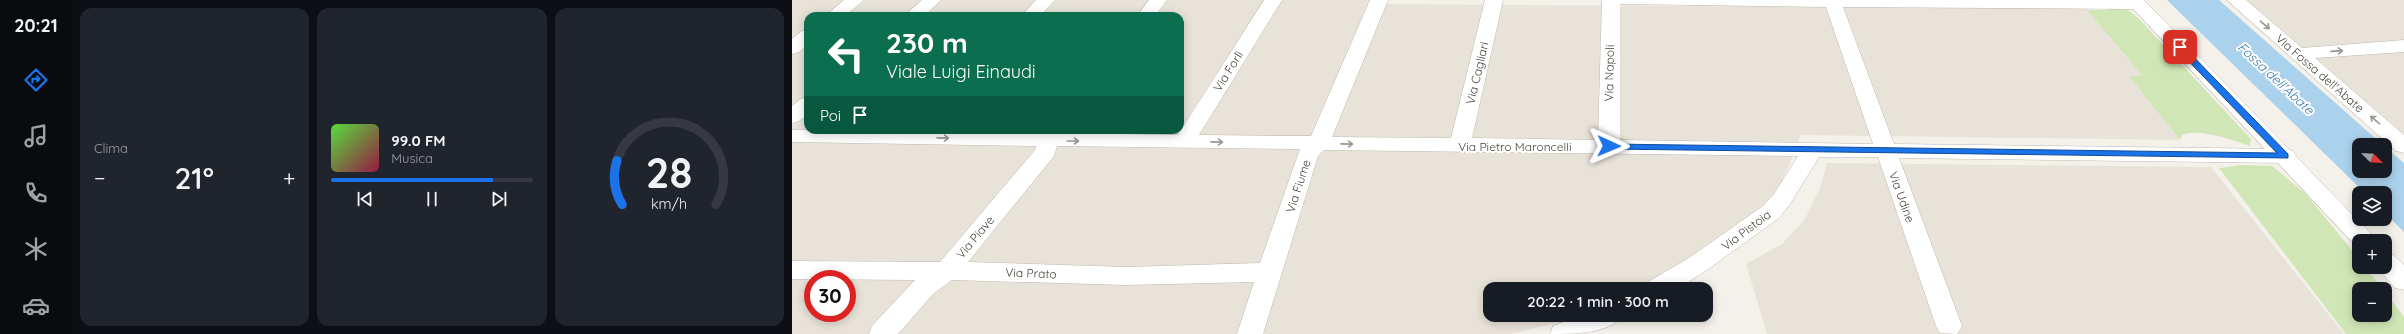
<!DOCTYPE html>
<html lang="it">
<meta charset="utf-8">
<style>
body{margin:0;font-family:Quicksand,sans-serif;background:#20242c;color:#f1f3f6;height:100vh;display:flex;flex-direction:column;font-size:15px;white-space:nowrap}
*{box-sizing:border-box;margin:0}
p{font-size:13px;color:#9ea1a6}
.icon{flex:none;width:22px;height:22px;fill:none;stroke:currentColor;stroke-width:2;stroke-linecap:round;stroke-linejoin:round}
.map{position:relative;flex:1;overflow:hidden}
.drawer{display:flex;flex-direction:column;gap:8px;padding:8px;background:#0d0f14;width:720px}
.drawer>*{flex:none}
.banner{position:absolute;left:12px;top:12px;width:380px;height:122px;border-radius:12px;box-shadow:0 2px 10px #0003;background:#0b6e4f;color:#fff;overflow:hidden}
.needle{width:26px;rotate:114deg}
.fabs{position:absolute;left:1560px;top:138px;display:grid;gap:8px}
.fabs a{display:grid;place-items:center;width:40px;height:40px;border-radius:8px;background:#171b24;box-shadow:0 2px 10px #0003;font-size:20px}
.speed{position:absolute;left:12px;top:270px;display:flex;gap:8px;font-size:20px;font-weight:700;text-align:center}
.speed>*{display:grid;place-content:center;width:52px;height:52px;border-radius:50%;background:#171b24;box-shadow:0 2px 10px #0003;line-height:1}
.speed .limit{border:6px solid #d22;background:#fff;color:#111}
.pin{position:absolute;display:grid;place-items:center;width:34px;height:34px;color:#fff;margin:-17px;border-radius:8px;box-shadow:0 2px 6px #0006}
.me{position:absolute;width:44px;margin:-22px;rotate:91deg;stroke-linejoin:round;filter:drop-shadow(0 0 3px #0008)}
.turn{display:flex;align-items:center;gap:14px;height:84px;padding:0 16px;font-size:18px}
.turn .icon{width:52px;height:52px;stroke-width:2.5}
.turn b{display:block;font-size:28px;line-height:34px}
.then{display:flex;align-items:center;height:38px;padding:0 16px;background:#0003;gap:8px;font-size:15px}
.big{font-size:30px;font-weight:600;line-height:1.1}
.drawer .tile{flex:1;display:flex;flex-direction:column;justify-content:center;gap:6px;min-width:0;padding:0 14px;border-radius:12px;background:#20242c}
.drawer .dial{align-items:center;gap:0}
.dial svg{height:104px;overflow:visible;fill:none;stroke:#363941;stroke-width:7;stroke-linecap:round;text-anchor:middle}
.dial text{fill:#f1f3f6;stroke:none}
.song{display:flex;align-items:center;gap:12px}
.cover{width:48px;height:48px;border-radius:6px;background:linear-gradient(135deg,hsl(110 70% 55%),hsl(340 70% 35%))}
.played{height:4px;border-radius:2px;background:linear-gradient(90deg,#1a73e8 80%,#363941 80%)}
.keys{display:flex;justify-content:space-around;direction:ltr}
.heat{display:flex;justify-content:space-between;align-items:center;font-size:22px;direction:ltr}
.drawer .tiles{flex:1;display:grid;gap:8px;grid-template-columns:repeat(3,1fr)}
.trip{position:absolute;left:691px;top:282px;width:230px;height:40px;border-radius:12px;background:#171b24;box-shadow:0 2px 10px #0003;font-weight:600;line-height:40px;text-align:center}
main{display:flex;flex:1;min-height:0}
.tab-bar{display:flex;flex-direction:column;width:72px;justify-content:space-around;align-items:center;background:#090b0e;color:#9ea1a6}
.tab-bar .icon{width:28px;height:28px}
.tab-bar .selected{color:#1a73e8}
.tab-bar b{font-size:18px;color:#f1f3f6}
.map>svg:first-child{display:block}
</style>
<main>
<nav class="tab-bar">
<b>20:21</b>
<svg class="icon selected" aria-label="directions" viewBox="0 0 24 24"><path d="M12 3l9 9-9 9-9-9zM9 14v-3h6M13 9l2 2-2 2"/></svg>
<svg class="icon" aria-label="music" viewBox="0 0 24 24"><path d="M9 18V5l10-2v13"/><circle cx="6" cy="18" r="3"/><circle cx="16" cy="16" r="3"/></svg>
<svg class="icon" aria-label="phone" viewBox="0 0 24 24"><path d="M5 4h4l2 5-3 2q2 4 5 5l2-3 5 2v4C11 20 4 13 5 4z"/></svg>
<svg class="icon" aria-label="climate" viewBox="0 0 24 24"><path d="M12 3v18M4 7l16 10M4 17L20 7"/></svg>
<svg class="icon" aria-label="car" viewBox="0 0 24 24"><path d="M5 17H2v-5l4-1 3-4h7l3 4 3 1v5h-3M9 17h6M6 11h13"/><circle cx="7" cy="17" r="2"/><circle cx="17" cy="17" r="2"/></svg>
</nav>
<section class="drawer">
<div class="tiles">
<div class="tile"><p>Clima</p>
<div class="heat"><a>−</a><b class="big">21°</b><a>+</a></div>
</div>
<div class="tile">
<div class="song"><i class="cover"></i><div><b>99.0 FM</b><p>Musica</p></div></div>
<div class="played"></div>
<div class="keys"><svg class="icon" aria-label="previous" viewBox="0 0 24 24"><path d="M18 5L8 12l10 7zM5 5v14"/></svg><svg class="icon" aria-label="pause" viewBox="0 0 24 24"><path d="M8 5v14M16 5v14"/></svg><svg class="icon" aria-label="next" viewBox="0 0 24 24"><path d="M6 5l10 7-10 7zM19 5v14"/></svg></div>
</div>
<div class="tile dial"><svg viewBox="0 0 100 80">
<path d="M14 69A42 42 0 1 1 86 69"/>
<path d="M14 69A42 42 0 0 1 10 35" stroke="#1a73e8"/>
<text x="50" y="56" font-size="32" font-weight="700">28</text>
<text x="50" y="72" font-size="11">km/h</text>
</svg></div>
</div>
</section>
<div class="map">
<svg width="1612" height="334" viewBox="0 0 1612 334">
<rect width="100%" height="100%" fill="#f4f1eb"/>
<!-- residential -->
<path fill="#e8e3d9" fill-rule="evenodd" d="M 0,0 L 584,0 L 583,4 L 1054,7 L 1287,0 L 1350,75 L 1338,76 L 1388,140 L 1009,135 L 983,199 L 855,289 L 698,289 L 698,315 L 795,315 L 719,334 L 0,334 ZM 16,16 L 388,16 L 388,130 L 16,130 ZM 21,279 L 55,279 L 55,313 L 21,313 Z
M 1444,0 L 1612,0 L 1612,146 Z
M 1035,163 L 1419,167 L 1552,334 L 975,334 L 954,264 L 990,244 L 1013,219 L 1028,188 Z"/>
<!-- green -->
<path fill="#d0e6b6" d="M 1324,5 L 1334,8 L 1347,19 L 1459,139 L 1458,146 C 1438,140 1410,128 1390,135 L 1388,140 L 1337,76 L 1350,75 L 1295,10 L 1314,10 Z
M 1451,165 L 1480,166 L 1513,193 L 1567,259 L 1567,267 L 1573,267 L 1591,289 L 1567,289 L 1567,315 L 1593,315 L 1593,292 L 1612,317 L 1612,334 L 1554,334 L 1427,168 Z"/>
<!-- water -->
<path fill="#abd2ec" d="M 1375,0 L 1427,0 L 1591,145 L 1567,145 L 1567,171 L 1593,171 L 1593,147 L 1612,163 L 1612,232 L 1593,213 L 1593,193 L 1573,193 Z"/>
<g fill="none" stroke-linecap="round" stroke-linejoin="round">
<defs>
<path id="minor" d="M 52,0 L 72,0 L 53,16 L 33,16 Z
M 130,0 L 149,0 L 132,16 L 112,16 Z
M 244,0 L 263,0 L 248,16 L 229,16 Z
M 357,0 L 375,0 L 363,16 L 345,16 Z
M 472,0 L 490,0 L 407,135 L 519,136 L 578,0 L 596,0 L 540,137 L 659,138 L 693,0 L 711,0 L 680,138 L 806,140 L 810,0 L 1350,0 L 1354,4 L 1351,8 L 1345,9 L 1051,7 L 1102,144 L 1493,149 L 1501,151 L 1504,156 L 1501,161 L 1493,163 L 1107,158 L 1170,326 L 1165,334 L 1148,333 L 1144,326 L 1086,157 L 1027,157 L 998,204 L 987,218 L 915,270 L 885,289 L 852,289 L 856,282 L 897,258 L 971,206 L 982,194 L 1006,156 L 532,150 L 526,156 L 471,334 L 445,334 L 462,282 L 334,285 L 160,280 L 141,294 L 106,334 L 77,334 L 80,326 L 123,280 L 0,279 L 0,261 L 148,262 L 243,150 L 244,146 L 0,142 L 0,130 L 250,133 L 252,130 L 273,130 L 271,133 L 386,135 ZM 828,4 L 1034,7 L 1081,144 L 828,140 ZM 265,146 L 508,149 L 468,263 L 334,267 L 176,262 L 262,156 Z
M 1435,0 L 1454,0 L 1510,48 L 1612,40 L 1612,52 L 1523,58 L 1612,135 L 1612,153 L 1604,151 Z
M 16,30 L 16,44 L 7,52 L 0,54 L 0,39 L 10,31 Z
M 16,97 L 16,114 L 7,121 L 0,123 L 0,106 L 9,99 Z
M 790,315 L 831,315 C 819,334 780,334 758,334 L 761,326 Z"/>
<path id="tertiary" d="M 1333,0 L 1352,0 L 1586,241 L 1567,241 L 1565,247 Z
M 1593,252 L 1602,255 L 1612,265 L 1612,290 L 1603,288 L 1584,267 L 1593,267 Z"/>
</defs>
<!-- minor casing -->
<use href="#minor" stroke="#bfb9ae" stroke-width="1"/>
<!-- tertiary casing -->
<use href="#tertiary" stroke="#bfb9ae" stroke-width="1"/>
<!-- minor -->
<use href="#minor" fill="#fff" fill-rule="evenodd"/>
<!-- tertiary -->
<use href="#tertiary" fill="#fff" fill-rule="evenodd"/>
</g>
<!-- one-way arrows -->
<defs><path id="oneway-shaft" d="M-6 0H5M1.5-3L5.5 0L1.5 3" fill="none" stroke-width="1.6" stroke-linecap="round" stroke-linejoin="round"/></defs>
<g stroke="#9a9792">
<use href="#oneway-shaft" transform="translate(1473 25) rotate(41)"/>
<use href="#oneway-shaft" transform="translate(1545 51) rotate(-4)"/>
<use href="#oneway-shaft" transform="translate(1583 120) rotate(-139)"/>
<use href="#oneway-shaft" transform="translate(151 138) rotate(1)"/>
<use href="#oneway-shaft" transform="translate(281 141)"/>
<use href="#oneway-shaft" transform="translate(425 142) rotate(1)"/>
<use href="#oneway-shaft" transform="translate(555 144) rotate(1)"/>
</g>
<!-- route -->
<path fill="#1a73e8" stroke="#114b97" d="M 1385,45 L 1390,45 L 1496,154 L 1496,158 L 817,149 L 812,146 L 817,144 L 1485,153 L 1385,49 Z"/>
<g text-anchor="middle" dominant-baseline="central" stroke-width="4" stroke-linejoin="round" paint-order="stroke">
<!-- street labels -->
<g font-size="12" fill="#484239" stroke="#fff">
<text transform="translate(436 71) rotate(-58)">Via Forlì</text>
<text transform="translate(685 73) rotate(-77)">Via Cagliari</text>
<text transform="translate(817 73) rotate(-89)">Via Napoli</text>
<text transform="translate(1528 73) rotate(41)">Via Fossa dell'Abate</text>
<text x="723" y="146">Via Pietro Maroncelli</text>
<text transform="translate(506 186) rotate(-72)">Via Fiume</text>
<text transform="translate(1110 197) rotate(70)">Via Udine</text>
<text transform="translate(954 230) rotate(-37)">Via Pistoia</text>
<text transform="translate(183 237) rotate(-50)">Via Piave</text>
<text transform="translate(239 273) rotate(2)">Via Prato</text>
</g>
<!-- water labels -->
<g font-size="13" font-style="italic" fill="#387cae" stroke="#fff">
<text transform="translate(1484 78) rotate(43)">Fossa dell'Abate</text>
</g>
</g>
</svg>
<div class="fabs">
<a><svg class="needle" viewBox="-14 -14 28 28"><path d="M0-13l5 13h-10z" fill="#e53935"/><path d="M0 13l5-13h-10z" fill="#9ea1a6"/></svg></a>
<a><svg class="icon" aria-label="layers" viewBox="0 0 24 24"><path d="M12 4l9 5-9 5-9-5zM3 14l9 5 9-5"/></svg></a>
<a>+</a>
<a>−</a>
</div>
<div class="speed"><div class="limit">30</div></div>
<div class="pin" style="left:1388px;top:47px;background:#d93025"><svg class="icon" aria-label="arrive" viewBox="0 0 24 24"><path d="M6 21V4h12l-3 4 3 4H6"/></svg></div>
<svg class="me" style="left:817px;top:146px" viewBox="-20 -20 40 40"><path d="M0-17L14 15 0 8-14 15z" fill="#1a73e8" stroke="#fff" stroke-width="4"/></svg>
<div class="trip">20:22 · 1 min · 300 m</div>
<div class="banner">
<div class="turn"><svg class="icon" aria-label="left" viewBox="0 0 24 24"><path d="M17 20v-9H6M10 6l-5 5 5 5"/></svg><div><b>230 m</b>Viale Luigi Einaudi</div></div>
<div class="then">Poi<svg class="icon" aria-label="arrive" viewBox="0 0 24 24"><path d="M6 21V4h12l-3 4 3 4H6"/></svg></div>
</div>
</div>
</main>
